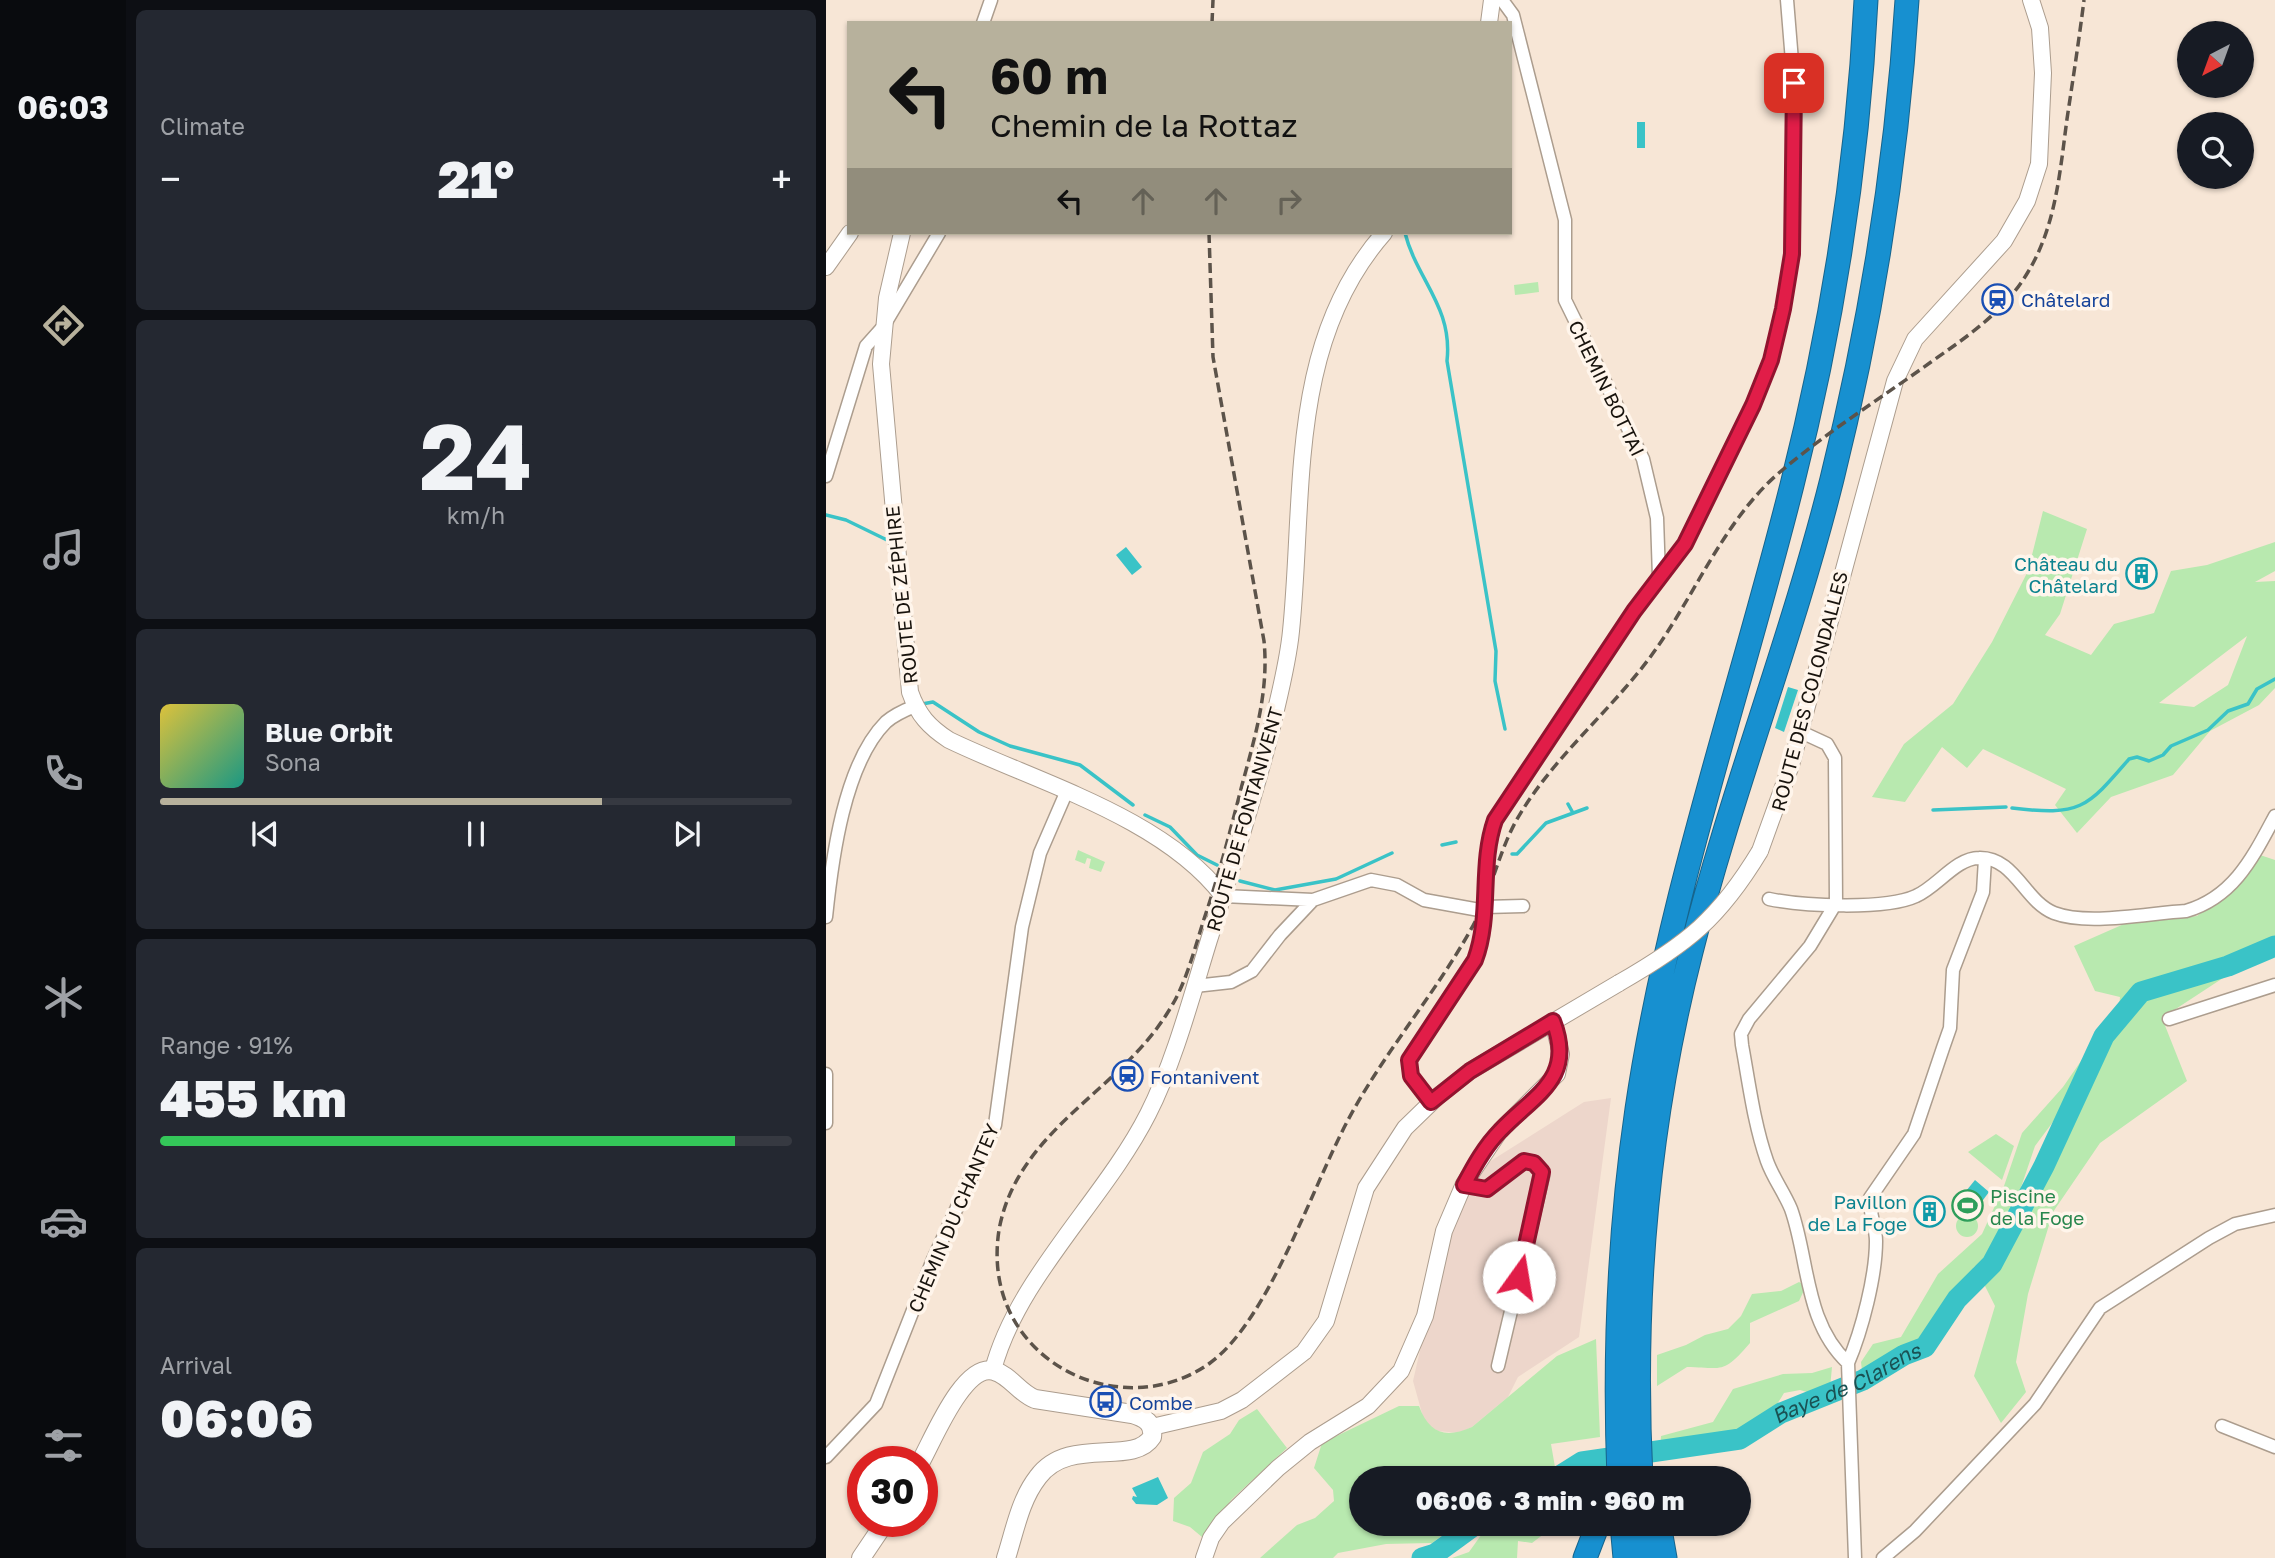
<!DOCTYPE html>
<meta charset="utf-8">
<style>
body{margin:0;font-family:"Golos Text",sans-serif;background:#242831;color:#f1f3f6;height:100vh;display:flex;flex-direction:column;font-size:26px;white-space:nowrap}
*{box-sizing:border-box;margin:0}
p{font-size:23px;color:#9ea1a6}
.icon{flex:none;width:38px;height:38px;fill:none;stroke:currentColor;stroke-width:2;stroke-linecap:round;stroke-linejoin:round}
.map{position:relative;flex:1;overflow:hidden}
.details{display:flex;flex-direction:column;gap:10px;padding:10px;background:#0d0f14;width:700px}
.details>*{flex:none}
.banner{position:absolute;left:21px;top:21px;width:665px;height:214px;border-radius:0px;box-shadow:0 2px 5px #0004;background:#b7b19c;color:#111;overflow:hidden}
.needle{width:46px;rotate:221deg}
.controls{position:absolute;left:1351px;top:21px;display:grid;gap:14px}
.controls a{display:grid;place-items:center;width:77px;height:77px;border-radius:50%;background:#171b24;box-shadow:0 2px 5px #0004;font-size:35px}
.speed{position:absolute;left:21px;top:1446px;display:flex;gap:14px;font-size:35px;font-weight:700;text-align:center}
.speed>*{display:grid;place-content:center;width:91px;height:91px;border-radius:50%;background:#171b24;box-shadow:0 2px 5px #0004;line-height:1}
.speed .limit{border:10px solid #d22;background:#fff;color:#111}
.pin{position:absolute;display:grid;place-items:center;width:60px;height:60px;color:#fff;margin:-30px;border-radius:14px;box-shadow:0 4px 10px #0006}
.me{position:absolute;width:77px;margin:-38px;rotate:13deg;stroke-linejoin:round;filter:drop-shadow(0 0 5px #0008)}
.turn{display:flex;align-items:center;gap:24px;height:147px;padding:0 28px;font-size:32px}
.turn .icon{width:91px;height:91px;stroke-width:2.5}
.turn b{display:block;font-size:49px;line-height:60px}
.lanes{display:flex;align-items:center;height:66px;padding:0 28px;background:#0003;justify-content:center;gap:35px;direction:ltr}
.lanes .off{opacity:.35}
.big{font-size:52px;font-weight:800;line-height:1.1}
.details .tile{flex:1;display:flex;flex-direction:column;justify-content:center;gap:10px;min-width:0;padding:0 24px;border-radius:10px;background:#242831}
.details .dial{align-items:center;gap:0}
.dial b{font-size:91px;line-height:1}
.song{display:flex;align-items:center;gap:21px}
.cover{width:84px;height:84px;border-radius:10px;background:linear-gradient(135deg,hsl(50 70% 55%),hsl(170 70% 35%))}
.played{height:7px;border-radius:4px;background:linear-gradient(90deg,#b7b19c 70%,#363941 70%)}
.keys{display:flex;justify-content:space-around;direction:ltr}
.heat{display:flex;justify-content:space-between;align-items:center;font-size:38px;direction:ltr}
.charge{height:10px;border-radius:5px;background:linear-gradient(90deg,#34c759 91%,#363941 0)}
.trip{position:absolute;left:523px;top:1466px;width:402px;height:70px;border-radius:35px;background:#171b24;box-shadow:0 2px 5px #0004;font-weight:800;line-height:70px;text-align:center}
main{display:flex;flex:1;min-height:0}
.tabs{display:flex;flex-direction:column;width:126px;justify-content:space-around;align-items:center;background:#090b0e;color:#9ea1a6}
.tabs .icon{width:49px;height:49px}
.tabs .selected{color:#b7b19c}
.tabs b{font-size:32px;color:#f1f3f6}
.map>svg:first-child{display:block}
</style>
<main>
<nav class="tabs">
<b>06:03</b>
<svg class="icon selected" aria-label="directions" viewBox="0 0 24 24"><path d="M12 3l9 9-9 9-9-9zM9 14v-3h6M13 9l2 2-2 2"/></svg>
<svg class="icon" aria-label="music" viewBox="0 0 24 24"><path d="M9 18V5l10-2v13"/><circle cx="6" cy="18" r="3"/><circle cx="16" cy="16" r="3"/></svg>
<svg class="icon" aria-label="phone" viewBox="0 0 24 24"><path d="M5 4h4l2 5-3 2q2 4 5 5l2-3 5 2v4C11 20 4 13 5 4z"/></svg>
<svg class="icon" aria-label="climate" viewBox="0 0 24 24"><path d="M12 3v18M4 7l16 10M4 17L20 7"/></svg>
<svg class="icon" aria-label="car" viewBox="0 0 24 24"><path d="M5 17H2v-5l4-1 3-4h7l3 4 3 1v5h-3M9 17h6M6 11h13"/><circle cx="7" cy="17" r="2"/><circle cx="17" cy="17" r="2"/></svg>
<svg class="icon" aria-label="filters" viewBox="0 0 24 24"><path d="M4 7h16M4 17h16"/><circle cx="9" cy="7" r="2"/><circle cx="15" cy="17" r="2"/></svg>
</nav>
<section class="details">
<div class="tile"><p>Climate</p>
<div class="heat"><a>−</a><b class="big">21°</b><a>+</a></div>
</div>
<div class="tile dial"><b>24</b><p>km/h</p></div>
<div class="tile">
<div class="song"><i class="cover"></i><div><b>Blue Orbit</b><p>Sona</p></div></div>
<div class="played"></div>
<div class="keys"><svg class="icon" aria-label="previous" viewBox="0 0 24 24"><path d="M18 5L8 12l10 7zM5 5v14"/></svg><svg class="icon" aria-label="pause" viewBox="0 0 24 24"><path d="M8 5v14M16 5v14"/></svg><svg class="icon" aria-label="next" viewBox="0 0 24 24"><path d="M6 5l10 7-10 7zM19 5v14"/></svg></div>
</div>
<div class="tile"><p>Range · 91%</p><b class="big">455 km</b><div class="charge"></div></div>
<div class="tile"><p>Arrival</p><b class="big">06:06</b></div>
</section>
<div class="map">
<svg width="1449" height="1558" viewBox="0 0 1449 1558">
<rect width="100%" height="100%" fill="#f7e6d6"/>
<!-- commercial -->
<path fill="#edd6cb" d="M 785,1098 L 753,1337 L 692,1377 L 682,1397 L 646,1427 L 633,1433 L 612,1431 L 599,1424 L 587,1381 L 633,1181 L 758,1102 Z"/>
<!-- green -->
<path fill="#b8e9af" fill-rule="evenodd" d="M 712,282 L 713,292 L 689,295 L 688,285 Z
M 1217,511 L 1261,529 L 1234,614 L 1219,635 L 1265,655 L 1288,624 L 1328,613 L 1345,571 L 1381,565 L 1449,542 L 1449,571 L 1429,582 L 1449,581 L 1449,688 L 1433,705 L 1384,731 L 1347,775 L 1285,797 L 1251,833 L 1229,805 L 1240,789 L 1157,749 L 1141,768 L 1116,747 L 1079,802 L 1046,797 L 1078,744 L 1127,704 L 1166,642 L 1202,571 ZM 1421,636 L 1402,685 L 1368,707 L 1333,703 Z
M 252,850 L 279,862 L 275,872 L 263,868 L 265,859 L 261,858 L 259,864 L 249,860 Z
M 1431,854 L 1449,860 L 1449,944 L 1336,1018 L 1361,1081 L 1274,1143 L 1227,1212 L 1202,1294 L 1190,1362 L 1200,1392 L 1175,1423 L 1148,1376 L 1169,1306 L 1156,1280 L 1162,1259 L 1148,1267 L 1099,1347 L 1078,1355 L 1037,1380 L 1035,1362 L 1047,1344 L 1075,1337 L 1112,1274 L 1156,1234 L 1178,1186 L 1196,1133 L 1237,1087 L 1264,1048 L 1244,1099 L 1209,1146 L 1192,1196 L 1250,1115 L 1291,1030 L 1294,997 L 1269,991 L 1248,946 L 1298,924 L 1371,916 L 1413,881 Z
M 1170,1134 L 1188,1146 L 1176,1180 L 1142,1152 Z
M1130 1226a11 11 0 1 1 22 0a11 11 0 1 1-22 0Z
M 973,1282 L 980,1286 L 973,1301 L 924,1323 L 924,1343 C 897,1374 898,1368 861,1367 L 831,1386 L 831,1355 L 860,1345 L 879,1335 L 902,1329 L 915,1316 L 926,1294 L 955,1291 Z
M 770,1339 L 774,1437 L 725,1444 L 730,1473 L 719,1479 L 536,1479 L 536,1524 L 632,1524 L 606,1543 L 560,1544 L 512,1553 L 507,1558 L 434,1558 L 471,1525 L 489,1518 L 508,1501 L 507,1490 L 488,1468 L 496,1443 L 573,1406 L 593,1406 C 603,1433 619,1439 646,1427 L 731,1356 Z
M 1006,1367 L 1004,1388 L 991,1395 L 974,1390 L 958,1393 C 927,1446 889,1443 834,1453 L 835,1436 L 887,1422 L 907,1389 L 957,1374 L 986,1373 Z
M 431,1409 L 461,1448 L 406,1499 L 376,1537 L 364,1527 L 347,1521 L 348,1498 L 365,1483 L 377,1452 L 404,1434 L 413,1420 Z
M 663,1524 L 731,1524 L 706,1543 L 692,1541 L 691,1558 L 626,1558 L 643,1552 Z"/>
<!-- water -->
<path fill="#3ac3c7" d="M 811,122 L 819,122 L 819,148 L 811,148 Z
M 300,547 L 316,567 L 306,575 L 290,555 Z
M 962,687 L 972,690 L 958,732 L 949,728 Z
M 1149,1180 L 1163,1192 L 1151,1208 L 1136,1196 Z
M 332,1477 L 342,1498 L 331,1505 L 310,1504 L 306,1499 L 307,1496 L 311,1497 L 306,1488 Z"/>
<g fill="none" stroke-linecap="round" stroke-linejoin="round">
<!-- stream -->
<path stroke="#3ac3c7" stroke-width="3.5" d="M 579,233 C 591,280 627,307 621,361 L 670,651 L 669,681 L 679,729
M 0,515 L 20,520 L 61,540
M 96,704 L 107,702 L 153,732 L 184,746 L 254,765 L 307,805
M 742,804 L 747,813
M 1186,808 C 1254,816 1260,809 1303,759 L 1311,757 L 1323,761 L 1337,755 L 1345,746 L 1382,730 L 1402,711 L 1422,704 L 1431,689 L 1449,679
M 1107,810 L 1180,807
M 319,815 L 344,827 L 371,855 L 391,865
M 616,845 L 630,842
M 686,854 L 691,854 L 720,823 L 761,808
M 414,881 L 449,890 L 510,879 L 566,853"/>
<!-- river -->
<g stroke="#3ac3c7" stroke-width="21">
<path id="s1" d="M 729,1479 L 756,1462 L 914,1439 L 955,1413 L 1037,1380 L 1078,1355 L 1099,1347 L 1131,1299 L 1166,1264 L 1218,1166 L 1278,1036 L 1315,992 L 1402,966 L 1449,946"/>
<path d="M 596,1558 L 609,1554 L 650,1524"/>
</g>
<defs>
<path id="minor" d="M 676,0 L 687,15 L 739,220 L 739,300 L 817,459 L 831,518 L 833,577
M 157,23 L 165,0
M 0,476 L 40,346 L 57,327 L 113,233
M 975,732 L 1001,744 L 1009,758 L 1010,903 L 984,946 L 923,1019 L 915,1034 L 916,1045 C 923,1083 928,1124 941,1161 C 947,1178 958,1192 965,1209 C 983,1259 978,1322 1022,1363 L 1029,1558
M 397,896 L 487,900 L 545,880 L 571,885 L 598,900 L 659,911
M 943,899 C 977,906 1060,910 1090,896 C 1111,887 1130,858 1153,858 C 1189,857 1198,901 1228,913 C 1262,926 1323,913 1360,911 C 1408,897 1427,857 1449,816
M 659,907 L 697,906
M 0,917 C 6,859 18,764 60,722 C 68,715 79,710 89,706
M 369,986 L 405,982 L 426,971 L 454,935 L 487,900
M 1343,1019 L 1449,985
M 0,1074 L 0,1123
M 605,1102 L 585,1076 L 584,1060 L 649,960 C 666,914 653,866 669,820 L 808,611 L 859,544 L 927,405 L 945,360 L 957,309 L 966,254 L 969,98 L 961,0
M 638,1184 L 661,1189 L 698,1161 L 708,1163 L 717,1176 L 672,1366
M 1022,1363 C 1036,1330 1050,1276 1050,1241 C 1050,1227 1043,1213 1044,1198 L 1088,1134 L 1117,1048 L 1124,1028 L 1127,970 L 1157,892 L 1159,859
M 1396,1426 L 1449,1447
M 0,1457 L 50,1404 L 106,1262 L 169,1125 L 196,927 L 214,853 L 240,793
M 1057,1558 L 1089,1531 L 1209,1404 L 1274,1308 L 1383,1238 L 1409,1224 L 1449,1215"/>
<path id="tertiary" d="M 663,23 L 666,0
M 76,233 L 61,298 L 55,364 L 84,692 C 92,715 103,727 123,740 C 210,782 337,817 397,896
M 0,267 L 24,233
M 934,851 L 965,765 L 1069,381 L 1089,339 L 1178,241 L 1201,201 L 1213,164 L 1217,73 L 1214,28 L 1205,0
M 167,1370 C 191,1278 279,1199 322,1114 C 348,1063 366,995 383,940 C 405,870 428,799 446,727 C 453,696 462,663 465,631 C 479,494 461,343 558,233
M 326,1427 L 395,1411 L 416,1400 L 478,1352 L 500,1321 L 540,1188 L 579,1128 L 611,1097 L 644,1071 L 793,983
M 378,1558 L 385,1538 L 396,1522 L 452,1468 L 484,1442 L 542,1406 L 575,1371 L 599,1316 L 618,1231 L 638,1184 L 673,1132 L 731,1074 L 735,1054 L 727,1021"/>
<path id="secondary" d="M 95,1461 C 107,1440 138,1362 168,1371 C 184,1375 193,1393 209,1399 L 306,1414 C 319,1418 328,1423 326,1437 C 307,1467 243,1435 212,1477 C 194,1500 189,1530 180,1558
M 35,1558 L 60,1521"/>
<path id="motorway" d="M 793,1479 C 788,1355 793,1232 811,1109 C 842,897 914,693 966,485 C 1006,327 1032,163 1040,0
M 815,1479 C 806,1302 821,1124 865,952 C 905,792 966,639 1006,479 C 1045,322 1071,161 1081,0
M 796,1524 L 799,1558
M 817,1524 L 820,1558
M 833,1524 L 839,1558
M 759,1558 L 772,1524"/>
</defs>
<!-- minor casing -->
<use href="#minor" stroke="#ac9d8e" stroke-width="15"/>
<!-- tertiary casing -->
<use href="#tertiary" stroke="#ac9d8e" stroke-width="18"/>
<!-- secondary casing -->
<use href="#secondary" stroke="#ac9d8e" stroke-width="20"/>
<!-- motorway casing -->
<use href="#motorway" stroke="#17648c" stroke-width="25"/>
<!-- minor -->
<use href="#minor" stroke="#fff" stroke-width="12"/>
<!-- tertiary -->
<use href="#tertiary" stroke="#fff" stroke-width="16"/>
<!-- secondary -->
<use href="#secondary" stroke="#fff" stroke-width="18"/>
<!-- motorway -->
<use href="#motorway" stroke="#1790d0" stroke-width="23"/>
<!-- rail -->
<path stroke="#5c534a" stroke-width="3.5" stroke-dasharray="10 5" stroke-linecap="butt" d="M 386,23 L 387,0
M 383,233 L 387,357 L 438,641 C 443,691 429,737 416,785 C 405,828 394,871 380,913 C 369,946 361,983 342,1012 C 293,1092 191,1130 173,1230 C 169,1256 171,1283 182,1308 C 216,1385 316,1412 384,1363 C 442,1321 486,1188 521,1122 C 556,1055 607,997 644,931 C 664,897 671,856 690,821 C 725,759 783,713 825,656 C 869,596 897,521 954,472 C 1001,432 1055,398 1105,362 C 1142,336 1179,311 1202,272 C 1230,226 1234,171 1241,119 C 1247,79 1253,40 1258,0"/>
<defs>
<path id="tertiary-bridge" d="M 793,983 C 861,944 893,919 934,851"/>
</defs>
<!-- tertiary-bridge casing -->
<use href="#tertiary-bridge" stroke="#ac9d8e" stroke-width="18" stroke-linecap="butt"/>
<!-- tertiary-bridge -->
<use href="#tertiary-bridge" stroke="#fff" stroke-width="16"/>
</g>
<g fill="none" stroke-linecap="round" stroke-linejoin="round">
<defs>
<path id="route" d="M 693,1277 L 716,1172 L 708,1163 L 698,1161 L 661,1189 L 638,1185 C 648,1166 659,1146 674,1131 C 708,1095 750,1079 727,1021 L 644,1071 L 605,1102 L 585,1076 L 583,1060 L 649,960 C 666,914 653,866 669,820 L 808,611 L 859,544 L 927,405 L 945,360 L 957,309 L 966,254 L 968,83"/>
</defs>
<!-- route casing -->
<use href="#route" stroke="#92132f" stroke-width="18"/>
<!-- route -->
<use href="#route" stroke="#e11d48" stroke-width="12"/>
</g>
<!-- icons -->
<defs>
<symbol id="station-ring" viewBox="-11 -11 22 22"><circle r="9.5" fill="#fff5eb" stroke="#1a4fb4" stroke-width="1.5"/><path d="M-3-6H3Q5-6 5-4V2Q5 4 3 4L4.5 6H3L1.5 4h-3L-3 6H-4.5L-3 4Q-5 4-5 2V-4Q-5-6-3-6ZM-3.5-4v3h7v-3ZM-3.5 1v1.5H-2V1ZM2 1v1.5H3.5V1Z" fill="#1a4fb4"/></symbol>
<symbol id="building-ring" viewBox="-11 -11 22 22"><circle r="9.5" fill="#fff5eb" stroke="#0f9aa8" stroke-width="1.5"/><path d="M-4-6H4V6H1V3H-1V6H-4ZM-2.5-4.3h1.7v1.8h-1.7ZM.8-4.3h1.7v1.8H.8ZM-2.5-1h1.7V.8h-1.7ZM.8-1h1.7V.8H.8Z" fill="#0f9aa8"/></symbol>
<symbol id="stadium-ring" viewBox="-11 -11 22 22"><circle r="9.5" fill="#fff5eb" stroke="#2e9e5b" stroke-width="1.5"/><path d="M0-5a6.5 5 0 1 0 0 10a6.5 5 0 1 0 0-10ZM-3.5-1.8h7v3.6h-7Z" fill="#2e9e5b"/></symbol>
<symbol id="bus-ring" viewBox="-11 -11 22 22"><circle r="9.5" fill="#fff5eb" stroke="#1a4fb4" stroke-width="1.5"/><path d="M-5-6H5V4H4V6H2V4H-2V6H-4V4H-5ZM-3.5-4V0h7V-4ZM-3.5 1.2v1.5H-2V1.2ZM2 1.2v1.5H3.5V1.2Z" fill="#1a4fb4"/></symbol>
</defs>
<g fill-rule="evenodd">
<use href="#station-ring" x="1154" y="282" width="35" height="35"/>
<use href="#building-ring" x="1298" y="556" width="35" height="35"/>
<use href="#station-ring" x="284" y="1058" width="35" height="35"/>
<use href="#stadium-ring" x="1124" y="1188" width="35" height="35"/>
<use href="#building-ring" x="1086" y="1194" width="35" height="35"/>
<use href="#bus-ring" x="262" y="1384" width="35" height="35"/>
</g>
<g text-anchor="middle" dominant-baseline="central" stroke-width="7" stroke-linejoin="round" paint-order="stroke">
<!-- transit labels -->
<g font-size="19" fill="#164399" stroke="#fff5eb" text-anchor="start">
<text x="1195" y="299">Châtelard</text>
<text x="324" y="1076">Fontanivent</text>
<text x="303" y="1402">Combe</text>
</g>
<!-- street labels -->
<g font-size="19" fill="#18130d" stroke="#fff5eb">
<text transform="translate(781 388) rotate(64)">CHEMIN BOTTAI</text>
<text transform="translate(75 595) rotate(-96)">ROUTE DE ZÉPHIRE</text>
<text transform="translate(983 691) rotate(-75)">ROUTE DES COLONDALLES</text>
<text transform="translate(418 819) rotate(-74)">ROUTE DE FONTANIVENT</text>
<text transform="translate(127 1218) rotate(-67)">CHEMIN DU CHANTEY</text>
</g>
<!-- culture labels -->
<g font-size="19" fill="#0d838f" stroke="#fff5eb" text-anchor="end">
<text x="1292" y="563">Château du<tspan x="1292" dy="22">Châtelard</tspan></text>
<text x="1081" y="1201">Pavillon<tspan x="1081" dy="22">de La Foge</tspan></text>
</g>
<!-- leisure labels -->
<g font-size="19" fill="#27864d" stroke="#fff5eb" text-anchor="start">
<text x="1164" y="1195">Piscine<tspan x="1164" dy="22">de la Foge</tspan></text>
</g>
<!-- water labels -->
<g font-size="21" font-style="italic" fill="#1a5254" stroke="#fff5eb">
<text stroke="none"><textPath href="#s1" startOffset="312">Baye de Clarens</textPath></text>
</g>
</g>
</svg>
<div class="controls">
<a><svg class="needle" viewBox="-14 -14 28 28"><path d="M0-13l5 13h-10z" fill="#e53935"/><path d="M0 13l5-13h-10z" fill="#9ea1a6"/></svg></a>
<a><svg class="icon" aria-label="search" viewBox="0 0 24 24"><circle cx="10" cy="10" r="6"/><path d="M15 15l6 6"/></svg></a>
</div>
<div class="speed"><div class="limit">30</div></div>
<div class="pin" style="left:968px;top:83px;background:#d93025"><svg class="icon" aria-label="arrive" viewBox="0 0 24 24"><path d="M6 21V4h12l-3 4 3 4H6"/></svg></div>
<svg class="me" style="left:693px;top:1277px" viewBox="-20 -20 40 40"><circle r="19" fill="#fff"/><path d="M0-13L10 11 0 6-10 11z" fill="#e11d48"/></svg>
<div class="trip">06:06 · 3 min · 960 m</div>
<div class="banner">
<div class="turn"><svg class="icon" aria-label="left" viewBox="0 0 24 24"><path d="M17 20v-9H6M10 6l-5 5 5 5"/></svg><div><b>60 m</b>Chemin de la Rottaz</div></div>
<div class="lanes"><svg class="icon" aria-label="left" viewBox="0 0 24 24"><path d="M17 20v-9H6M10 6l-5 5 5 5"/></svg><svg class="icon off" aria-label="ahead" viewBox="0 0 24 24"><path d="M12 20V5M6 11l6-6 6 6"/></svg><svg class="icon off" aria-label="ahead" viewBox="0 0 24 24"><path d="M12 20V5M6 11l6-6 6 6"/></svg><svg class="icon off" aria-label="right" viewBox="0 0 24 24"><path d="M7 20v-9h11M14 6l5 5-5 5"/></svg></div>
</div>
</div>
</main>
